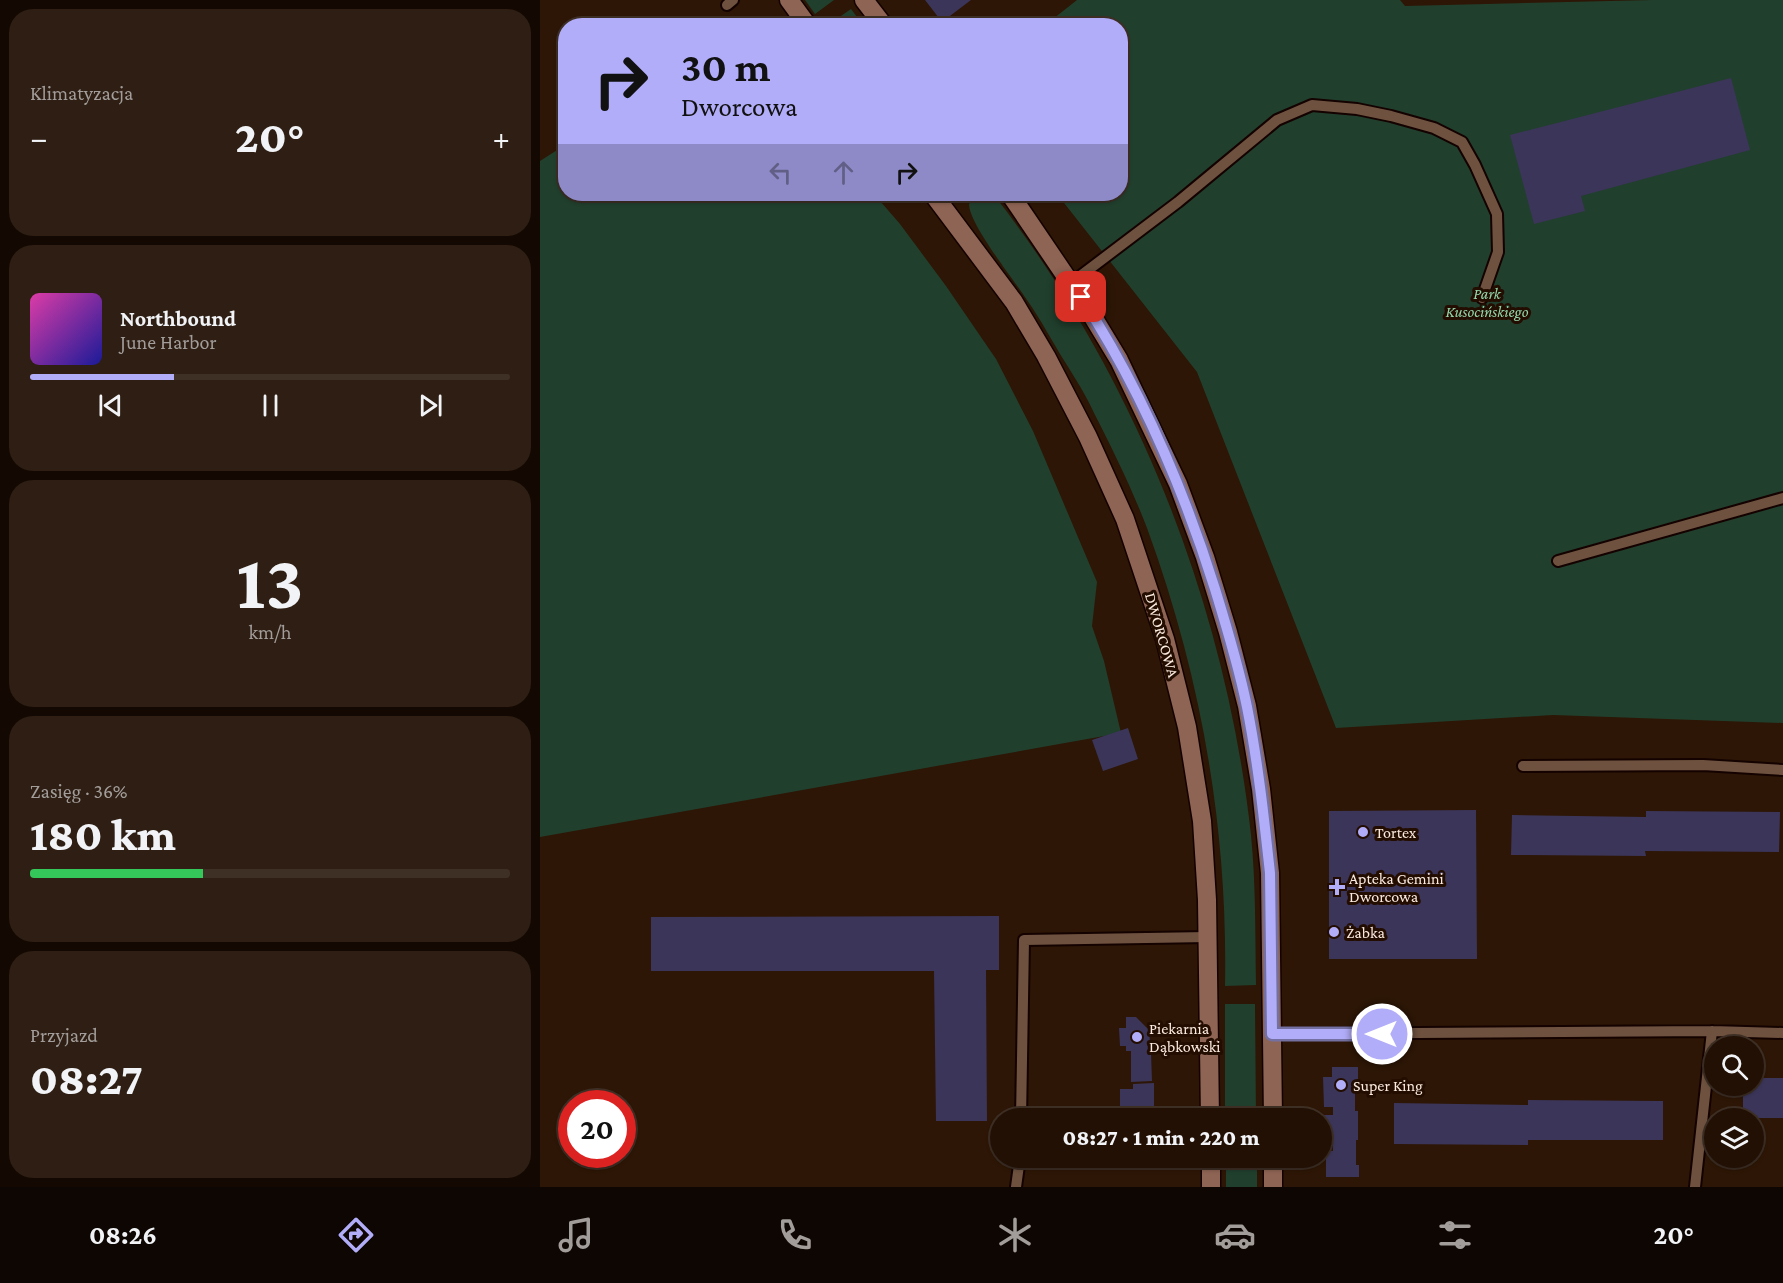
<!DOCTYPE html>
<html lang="pl">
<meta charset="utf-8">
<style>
body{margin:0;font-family:"Crimson Pro",serif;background:#2e1e13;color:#f1f3f6;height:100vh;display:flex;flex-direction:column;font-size:22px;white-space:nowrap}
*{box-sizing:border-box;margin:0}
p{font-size:20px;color:#a29d9a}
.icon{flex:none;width:33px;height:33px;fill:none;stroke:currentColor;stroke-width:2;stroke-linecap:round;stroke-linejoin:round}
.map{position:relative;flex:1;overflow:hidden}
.details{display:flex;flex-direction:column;gap:9px;padding:9px;background:#130902;width:540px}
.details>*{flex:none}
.hud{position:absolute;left:18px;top:18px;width:570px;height:183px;border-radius:24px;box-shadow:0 2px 4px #0004,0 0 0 2px #3f3026;background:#b2adf9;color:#111;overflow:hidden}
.controls{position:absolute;left:1164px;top:1036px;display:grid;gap:12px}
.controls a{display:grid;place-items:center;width:60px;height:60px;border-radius:50%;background:#221004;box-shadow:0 2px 4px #0004,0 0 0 2px #3f3026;font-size:30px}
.speed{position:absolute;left:18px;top:1090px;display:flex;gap:12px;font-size:30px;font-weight:700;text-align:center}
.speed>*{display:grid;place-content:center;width:78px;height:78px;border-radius:50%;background:#221004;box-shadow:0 2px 4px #0004,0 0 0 2px #3f3026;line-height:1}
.speed .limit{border:9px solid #d22;background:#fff;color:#111}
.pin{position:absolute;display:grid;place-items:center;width:51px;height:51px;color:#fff;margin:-26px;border-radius:12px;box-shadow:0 3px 9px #0006}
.me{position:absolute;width:66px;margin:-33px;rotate:270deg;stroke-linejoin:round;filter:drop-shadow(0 0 4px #0008)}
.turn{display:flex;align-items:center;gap:21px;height:126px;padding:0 24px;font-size:27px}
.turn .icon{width:78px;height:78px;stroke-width:2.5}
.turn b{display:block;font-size:42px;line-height:51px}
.lanes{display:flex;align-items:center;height:57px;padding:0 24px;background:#0003;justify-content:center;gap:30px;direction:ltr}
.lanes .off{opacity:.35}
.big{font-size:45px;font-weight:800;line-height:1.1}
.details .tile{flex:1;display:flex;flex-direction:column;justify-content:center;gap:9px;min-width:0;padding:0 21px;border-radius:24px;background:#2e1e13}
.details .dial{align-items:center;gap:0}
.dial b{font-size:78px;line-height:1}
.song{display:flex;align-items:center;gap:18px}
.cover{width:72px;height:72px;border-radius:9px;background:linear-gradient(135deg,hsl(320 70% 55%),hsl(240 70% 35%))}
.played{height:6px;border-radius:3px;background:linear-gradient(90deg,#b2adf9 30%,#3f3026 30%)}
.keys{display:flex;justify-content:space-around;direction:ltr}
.heat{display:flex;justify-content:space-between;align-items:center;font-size:33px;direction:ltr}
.charge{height:9px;border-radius:4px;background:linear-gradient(90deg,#34c759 36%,#3f3026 0)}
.trip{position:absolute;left:450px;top:1108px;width:342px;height:60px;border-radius:30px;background:#221004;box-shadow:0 2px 4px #0004,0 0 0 2px #3f3026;font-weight:800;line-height:60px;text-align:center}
.tab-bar{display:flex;height:96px;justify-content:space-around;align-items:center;background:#0e0602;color:#a29d9a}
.tab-bar .icon{width:42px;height:42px}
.tab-bar .selected{color:#b2adf9}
.tab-bar b{font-size:27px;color:#f1f3f6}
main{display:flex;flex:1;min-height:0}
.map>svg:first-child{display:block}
</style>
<main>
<section class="details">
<div class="tile"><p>Klimatyzacja</p>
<div class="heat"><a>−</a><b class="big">20°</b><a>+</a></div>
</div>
<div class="tile">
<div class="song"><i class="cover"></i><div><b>Northbound</b><p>June Harbor</p></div></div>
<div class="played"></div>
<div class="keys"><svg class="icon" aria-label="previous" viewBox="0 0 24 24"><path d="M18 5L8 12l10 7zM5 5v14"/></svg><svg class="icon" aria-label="pause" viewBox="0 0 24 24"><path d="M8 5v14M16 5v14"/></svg><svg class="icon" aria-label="next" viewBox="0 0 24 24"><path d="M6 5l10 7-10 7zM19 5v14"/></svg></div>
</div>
<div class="tile dial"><b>13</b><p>km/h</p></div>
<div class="tile"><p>Zasięg · 36%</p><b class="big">180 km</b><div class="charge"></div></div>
<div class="tile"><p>Przyjazd</p><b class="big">08:27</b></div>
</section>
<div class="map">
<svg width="1243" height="1187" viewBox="0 0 1243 1187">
<rect width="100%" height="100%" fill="#2d1605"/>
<!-- green -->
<path fill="#213f2d" d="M 265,0 L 294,0 L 275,14 Z
M 537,0 L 860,0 L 865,6 L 1112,0 L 1243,0 L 1243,723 L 1013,715 L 796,728 L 657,372 L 517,194 L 580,194 L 580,26 L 504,26 Z
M 311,9 L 323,25 L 288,25 Z
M 25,145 L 26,194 L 334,194 L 360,224 L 406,286 L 456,359 L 493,431 L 557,582 L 552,626 L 564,661 L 581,733 L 0,837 L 0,161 Z
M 439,194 L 454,195 C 596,377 686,606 711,835 C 716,885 715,935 716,985 L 685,986 C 688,828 661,676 607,528 C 592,489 573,450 554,413 C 546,395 535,378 525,362 C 512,341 501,320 487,300 C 474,280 429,224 429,204 L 436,195 Z
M 685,1004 L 715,1004 L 716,1119 L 685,1119 Z
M 686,1158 L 717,1158 L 717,1187 L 686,1187 Z"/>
<!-- building -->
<path fill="#3b3559" d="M 385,0 L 431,0 L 402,22 Z
M 1191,78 L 1210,150 L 1041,196 L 1045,211 L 994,224 L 970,135 Z
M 588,728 L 598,759 L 563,771 L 552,740 Z
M 936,810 L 937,959 L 789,959 L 789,811 Z
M 1106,811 L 1240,812 L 1239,852 L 1105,851 L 1106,856 L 971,855 L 972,815 L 1106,817 Z
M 459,916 L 459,970 L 446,970 L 447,1121 L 396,1121 L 394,971 L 111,971 L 111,917 Z
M 586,1017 L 596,1017 L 609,1030 L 610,1043 L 608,1043 L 608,1053 L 611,1053 L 612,1081 L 591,1082 L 591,1051 L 586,1051 L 586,1046 L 580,1046 L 579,1028 L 586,1028 Z
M 792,1067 L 818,1067 L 818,1094 L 815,1094 L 815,1111 L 818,1111 L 818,1140 L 816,1140 L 816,1165 L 819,1165 L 819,1177 L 786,1177 L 786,1151 L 793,1151 L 793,1140 L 782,1140 L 780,1115 L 793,1115 L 793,1107 L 784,1107 L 783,1077 L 792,1077 Z
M 1214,1078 L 1243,1078 L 1243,1118 L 1203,1118 L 1203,1086 L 1214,1086 Z
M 614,1083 L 614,1119 L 580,1119 L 580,1089 L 593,1089 L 593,1084 Z
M 988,1100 L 1123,1101 L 1123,1140 L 988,1140 L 988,1145 L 854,1144 L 854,1103 L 988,1105 Z"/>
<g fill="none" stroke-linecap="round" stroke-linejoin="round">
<defs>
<path id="lane" d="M 187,5 L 193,0
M 531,283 L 638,202 L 737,120 L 772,105 L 817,109 L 851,116 L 894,128 L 922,142 L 935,165 L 957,214 L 958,252 L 942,298
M 1018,561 L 1243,498
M 983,766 L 1163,765 L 1243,770
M 732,1034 L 1172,1031 L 1243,1033
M 481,1119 L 484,940 L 668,937
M 476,1187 L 480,1158
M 1155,1187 L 1172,1031"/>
<path id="secondary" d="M 249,0 L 268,26
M 324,0 L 344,26
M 393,194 L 474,302 L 506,356 L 548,437 L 585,519 L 625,639 L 647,727 L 662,821 L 667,900 L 670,1119
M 470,194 L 550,312 L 579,360 L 638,484 L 665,557 L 688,632 L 707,706 L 721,789 L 730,873 L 733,1119
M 671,1158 L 671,1187
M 733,1158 L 733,1187"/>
</defs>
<!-- lane casing -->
<use href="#lane" stroke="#140200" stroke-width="14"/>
<!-- secondary casing -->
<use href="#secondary" stroke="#140200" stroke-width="21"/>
<!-- lane -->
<use href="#lane" stroke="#6e523f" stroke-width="10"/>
<!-- secondary -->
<use href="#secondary" stroke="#8e6454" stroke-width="18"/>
</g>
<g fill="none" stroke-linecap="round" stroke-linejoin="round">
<defs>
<path id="route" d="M 541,297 C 599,386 643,487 675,589 C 687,628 699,667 707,707 C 718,762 724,818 730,873 L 732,1034 L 842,1034"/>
</defs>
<!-- route casing -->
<use href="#route" stroke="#7470a2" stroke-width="15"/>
<!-- route -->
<use href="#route" stroke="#b2adf9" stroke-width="10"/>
</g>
<!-- markers -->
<g fill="#b2adf9" stroke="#230d00" stroke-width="2">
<circle cx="823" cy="832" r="6"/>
<path d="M794 878h6v6h6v6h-6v6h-6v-6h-6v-6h6z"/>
<circle cx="794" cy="932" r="6"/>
<circle cx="597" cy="1037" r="6"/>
<circle cx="801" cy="1085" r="6"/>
</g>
<g text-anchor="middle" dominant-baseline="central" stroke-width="6" stroke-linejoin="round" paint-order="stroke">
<!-- park labels -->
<g font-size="16" font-style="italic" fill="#93d8ad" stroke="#230d00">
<text x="947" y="293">Park<tspan x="947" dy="18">Kusocińskiego</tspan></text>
</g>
<!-- street labels -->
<g font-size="16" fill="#fbeadf" stroke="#230d00">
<text transform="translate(622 635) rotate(74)">DWORCOWA</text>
</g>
<!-- poi labels -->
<g font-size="16" fill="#fbeadf" stroke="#230d00" text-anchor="start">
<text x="835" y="832">Tortex</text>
<text x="809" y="878">Apteka Gemini<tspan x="809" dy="18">Dworcowa</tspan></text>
<text x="806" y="932">Żabka</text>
<text x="609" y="1028">Piekarnia<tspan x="609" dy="18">Dąbkowski</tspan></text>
<text x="813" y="1085">Super King</text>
</g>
</g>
</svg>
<div class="controls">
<a><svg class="icon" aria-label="search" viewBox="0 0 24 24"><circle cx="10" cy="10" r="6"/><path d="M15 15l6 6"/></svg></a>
<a><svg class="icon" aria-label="layers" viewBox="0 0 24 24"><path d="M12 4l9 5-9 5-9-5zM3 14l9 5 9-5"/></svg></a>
</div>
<div class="speed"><div class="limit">20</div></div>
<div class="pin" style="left:541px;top:297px;background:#d93025"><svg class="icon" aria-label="arrive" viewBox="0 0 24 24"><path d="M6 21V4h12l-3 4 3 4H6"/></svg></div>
<svg class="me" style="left:842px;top:1034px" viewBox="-20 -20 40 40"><circle r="17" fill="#b2adf9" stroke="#fff" stroke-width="3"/><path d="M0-11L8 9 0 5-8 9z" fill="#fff"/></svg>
<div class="trip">08:27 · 1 min · 220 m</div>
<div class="hud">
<div class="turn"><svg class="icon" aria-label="right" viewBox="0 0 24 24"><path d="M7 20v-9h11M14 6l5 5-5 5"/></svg><div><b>30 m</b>Dworcowa</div></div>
<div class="lanes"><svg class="icon off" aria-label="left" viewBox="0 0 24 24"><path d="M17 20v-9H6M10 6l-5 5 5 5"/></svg><svg class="icon off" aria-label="ahead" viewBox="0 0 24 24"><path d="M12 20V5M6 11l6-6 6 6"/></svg><svg class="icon" aria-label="right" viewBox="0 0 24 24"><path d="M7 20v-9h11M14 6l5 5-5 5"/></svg></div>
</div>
</div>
</main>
<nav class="tab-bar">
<b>08:26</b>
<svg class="icon selected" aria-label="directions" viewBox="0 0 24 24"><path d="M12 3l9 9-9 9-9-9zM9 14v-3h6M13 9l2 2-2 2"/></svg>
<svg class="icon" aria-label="music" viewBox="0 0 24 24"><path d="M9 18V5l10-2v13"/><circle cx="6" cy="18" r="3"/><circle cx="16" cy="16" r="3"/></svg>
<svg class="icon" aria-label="phone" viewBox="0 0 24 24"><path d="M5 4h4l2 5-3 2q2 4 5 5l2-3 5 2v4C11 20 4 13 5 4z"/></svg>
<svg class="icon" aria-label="climate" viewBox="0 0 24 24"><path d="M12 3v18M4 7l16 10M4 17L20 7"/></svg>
<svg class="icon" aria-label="car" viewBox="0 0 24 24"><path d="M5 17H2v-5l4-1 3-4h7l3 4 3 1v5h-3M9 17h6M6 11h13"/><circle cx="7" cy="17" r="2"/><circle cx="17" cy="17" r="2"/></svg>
<svg class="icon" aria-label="filters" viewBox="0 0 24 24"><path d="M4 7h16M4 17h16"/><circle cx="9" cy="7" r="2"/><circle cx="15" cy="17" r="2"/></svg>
<b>20°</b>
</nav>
